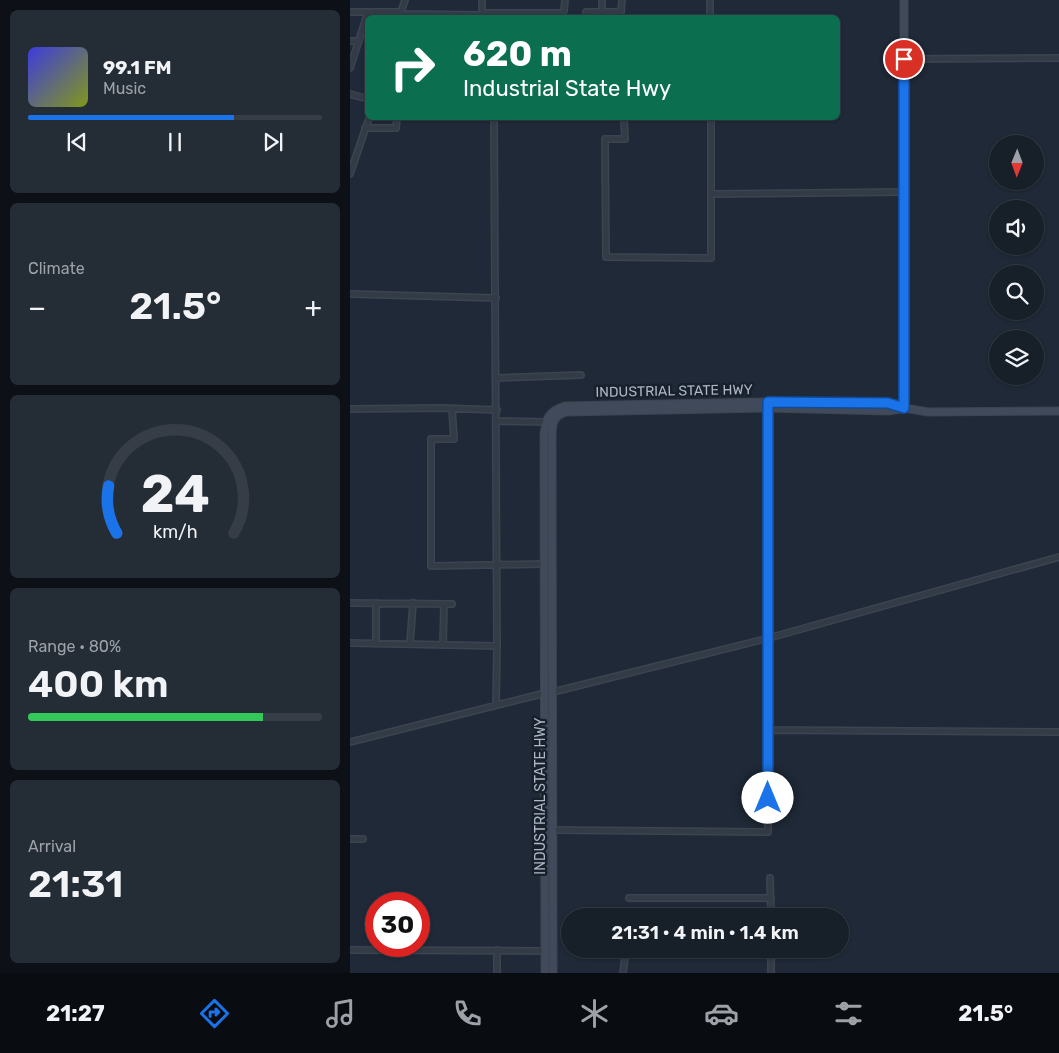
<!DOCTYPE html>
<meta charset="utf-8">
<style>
body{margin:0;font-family:Rubik,sans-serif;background:#242c35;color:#f1f3f6;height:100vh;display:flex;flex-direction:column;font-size:19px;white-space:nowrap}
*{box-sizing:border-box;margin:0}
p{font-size:16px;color:#9ea2a8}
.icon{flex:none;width:28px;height:28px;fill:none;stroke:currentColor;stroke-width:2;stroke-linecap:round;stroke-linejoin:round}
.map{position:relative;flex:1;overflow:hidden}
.panel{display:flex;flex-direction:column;gap:10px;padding:10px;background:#0d1117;width:350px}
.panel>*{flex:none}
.top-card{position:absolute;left:15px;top:15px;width:475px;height:105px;border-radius:8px;box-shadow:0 1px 4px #0004,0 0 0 1px #363d46;background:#0b6e4f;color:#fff;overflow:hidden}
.needle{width:32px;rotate:181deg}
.tools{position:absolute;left:639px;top:135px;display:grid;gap:10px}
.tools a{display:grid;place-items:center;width:55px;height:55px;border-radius:50%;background:#171f29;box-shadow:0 1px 4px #0004,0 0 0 1px #363d46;font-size:25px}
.speed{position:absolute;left:15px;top:892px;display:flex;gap:10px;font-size:25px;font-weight:700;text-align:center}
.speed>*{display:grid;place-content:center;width:65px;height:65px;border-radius:50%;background:#171f29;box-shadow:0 1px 4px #0004,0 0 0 1px #363d46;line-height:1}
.speed .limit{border:8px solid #d22;background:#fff;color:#111}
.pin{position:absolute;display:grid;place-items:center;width:42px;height:42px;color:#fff;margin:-21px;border:2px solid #fff;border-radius:50%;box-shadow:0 1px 5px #0007}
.me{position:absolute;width:55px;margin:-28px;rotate:0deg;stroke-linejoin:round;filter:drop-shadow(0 0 4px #0008)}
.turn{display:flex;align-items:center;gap:18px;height:105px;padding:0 15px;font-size:22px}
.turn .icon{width:65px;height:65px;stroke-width:2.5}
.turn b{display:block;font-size:35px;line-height:42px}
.big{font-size:38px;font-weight:600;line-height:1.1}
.panel .widget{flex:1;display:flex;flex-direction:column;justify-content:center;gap:8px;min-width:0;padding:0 18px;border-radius:8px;background:#242c35}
.panel .dial{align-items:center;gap:0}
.dial svg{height:130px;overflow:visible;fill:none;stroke:#363d46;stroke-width:7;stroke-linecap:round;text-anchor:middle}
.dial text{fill:#f1f3f6;stroke:none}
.song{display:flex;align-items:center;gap:15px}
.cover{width:60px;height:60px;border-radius:8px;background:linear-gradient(135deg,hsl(240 70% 55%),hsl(70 70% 35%))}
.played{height:5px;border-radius:2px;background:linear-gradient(90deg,#1a73e8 70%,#363d46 70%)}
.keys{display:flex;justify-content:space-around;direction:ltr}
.heat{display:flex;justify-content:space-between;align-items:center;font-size:28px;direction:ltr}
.charge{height:8px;border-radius:4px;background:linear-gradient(90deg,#34c759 80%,#363d46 0)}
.trip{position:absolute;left:211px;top:908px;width:288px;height:50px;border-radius:25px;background:#171f29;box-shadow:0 1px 4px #0004,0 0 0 1px #363d46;font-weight:600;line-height:50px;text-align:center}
.menu{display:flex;height:80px;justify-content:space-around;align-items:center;background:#090c10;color:#9ea2a8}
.menu .icon{width:35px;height:35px}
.menu .on{color:#1a73e8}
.menu b{font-size:22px;color:#f1f3f6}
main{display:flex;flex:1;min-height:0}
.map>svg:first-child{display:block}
</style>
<main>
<section class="panel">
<div class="widget">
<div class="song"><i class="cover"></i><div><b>99.1 FM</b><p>Music</p></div></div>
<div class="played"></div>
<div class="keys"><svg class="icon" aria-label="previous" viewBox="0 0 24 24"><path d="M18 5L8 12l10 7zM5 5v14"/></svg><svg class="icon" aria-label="pause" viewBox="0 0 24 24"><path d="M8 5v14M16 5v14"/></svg><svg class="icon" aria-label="next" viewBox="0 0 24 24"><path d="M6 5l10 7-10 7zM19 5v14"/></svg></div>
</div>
<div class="widget"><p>Climate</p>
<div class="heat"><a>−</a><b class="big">21.5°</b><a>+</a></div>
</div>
<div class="widget dial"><svg viewBox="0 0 100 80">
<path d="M14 69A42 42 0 1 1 86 69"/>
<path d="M14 69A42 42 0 0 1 9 40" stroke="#1a73e8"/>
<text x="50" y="56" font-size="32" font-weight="700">24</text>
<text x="50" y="72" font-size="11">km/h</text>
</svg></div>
<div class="widget"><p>Range · 80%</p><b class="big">400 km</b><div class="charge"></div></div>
<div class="widget"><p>Arrival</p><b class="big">21:31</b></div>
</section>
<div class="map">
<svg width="709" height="973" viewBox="0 0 709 973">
<rect width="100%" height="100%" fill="#1f2937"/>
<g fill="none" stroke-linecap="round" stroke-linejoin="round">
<defs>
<path id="street" d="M 360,0 L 360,18
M 0,12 L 18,12
M 236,12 L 252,12 L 252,0
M 252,12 L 271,12 L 272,0
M 132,13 L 212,13 L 214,11 L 215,0
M 50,14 L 132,15
M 132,15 L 132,0
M 0,41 L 9,41
M 554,59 L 709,58
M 0,68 L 18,12 L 51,12 L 55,0
M 0,94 L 18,99
M 144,118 L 147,646
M 274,118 L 275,139 L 255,139 L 256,257 L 361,258 L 361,118
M 15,128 L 46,128 L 47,118
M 0,174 L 19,118
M 361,194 L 554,192
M 0,294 L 146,298
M 147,378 L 231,375
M 0,409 L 92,408 L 147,410
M 102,409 L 104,439 L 81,439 L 81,566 L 194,564
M 147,421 L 196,422
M 0,603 L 102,604
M 26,603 L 26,644
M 0,643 L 147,646 L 146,705
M 60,644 L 63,603
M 93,645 L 94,604
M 203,692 L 419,638 L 709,557
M 418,730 L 709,732
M 0,742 L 195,693
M 201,830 L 418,832 L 418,405
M 0,839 L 13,839
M 420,878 L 421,916
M 279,898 L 421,898
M 0,950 L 195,951
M 147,950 L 147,973
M 273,973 L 276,949
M 421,973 L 421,949"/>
<path id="secondary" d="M 554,408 L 554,0
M 195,973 L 194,435 C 196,419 198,411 215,406 L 418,402 L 538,403 L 554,408 L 578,412 L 709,411
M 203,973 L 202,436 C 202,424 203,416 216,412 L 418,408 L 538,411 L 551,409"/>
</defs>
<!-- street casing -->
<use href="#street" stroke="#3c4451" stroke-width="8"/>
<!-- secondary casing -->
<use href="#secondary" stroke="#3c4451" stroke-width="9"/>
<!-- street -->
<use href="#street" stroke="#333b47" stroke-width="5"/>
<!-- secondary -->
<use href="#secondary" stroke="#404a5a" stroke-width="7"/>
</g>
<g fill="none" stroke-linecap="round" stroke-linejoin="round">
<defs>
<path id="route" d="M 418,798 L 418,402 L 538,403 L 554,408 L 554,59"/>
</defs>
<!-- route casing -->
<use href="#route" stroke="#114b97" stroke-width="12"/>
<!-- route -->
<use href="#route" stroke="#1a73e8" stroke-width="9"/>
</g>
<g text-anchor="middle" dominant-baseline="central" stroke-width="5" stroke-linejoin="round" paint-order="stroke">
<!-- street labels -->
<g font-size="14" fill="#adb6c4" stroke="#18202c">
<text transform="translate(324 391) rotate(-1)">INDUSTRIAL STATE HWY</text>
<text transform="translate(190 796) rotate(-90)">INDUSTRIAL STATE HWY</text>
</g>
</g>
</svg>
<div class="tools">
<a><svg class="needle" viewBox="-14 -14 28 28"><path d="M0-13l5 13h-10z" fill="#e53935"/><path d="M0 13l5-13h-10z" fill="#9ea2a8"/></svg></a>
<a><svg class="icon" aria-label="sound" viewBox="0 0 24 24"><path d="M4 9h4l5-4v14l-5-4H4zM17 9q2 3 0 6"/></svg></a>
<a><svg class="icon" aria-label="search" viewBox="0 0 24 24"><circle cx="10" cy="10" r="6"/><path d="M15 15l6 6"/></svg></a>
<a><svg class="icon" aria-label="layers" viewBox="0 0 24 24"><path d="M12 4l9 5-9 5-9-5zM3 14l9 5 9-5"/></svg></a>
</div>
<div class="speed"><div class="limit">30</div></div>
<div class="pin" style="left:554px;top:59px;background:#d93025"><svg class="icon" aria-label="arrive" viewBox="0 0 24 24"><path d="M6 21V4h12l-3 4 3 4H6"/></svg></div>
<svg class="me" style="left:418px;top:798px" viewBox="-20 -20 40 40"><circle r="19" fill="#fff"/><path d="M0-13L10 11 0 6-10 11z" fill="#1a73e8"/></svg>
<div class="trip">21:31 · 4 min · 1.4 km</div>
<div class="top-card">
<div class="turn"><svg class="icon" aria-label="right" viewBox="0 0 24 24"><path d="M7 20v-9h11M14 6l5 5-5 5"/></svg><div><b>620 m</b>Industrial State Hwy</div></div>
</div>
</div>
</main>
<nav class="menu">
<b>21:27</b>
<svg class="icon on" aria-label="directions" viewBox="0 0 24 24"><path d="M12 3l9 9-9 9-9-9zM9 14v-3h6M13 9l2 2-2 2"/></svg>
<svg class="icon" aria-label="music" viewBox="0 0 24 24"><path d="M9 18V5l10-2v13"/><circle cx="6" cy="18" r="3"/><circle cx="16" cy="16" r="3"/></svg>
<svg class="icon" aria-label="phone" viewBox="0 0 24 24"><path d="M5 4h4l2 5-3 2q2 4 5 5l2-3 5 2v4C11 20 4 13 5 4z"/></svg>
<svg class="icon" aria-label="climate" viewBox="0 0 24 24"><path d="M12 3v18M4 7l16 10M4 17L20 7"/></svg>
<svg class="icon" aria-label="car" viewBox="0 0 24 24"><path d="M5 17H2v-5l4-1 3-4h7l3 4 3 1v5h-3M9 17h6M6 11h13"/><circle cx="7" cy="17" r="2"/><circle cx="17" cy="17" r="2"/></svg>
<svg class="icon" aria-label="filters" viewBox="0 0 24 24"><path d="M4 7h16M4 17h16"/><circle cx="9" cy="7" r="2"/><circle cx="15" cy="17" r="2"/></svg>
<b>21.5°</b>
</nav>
